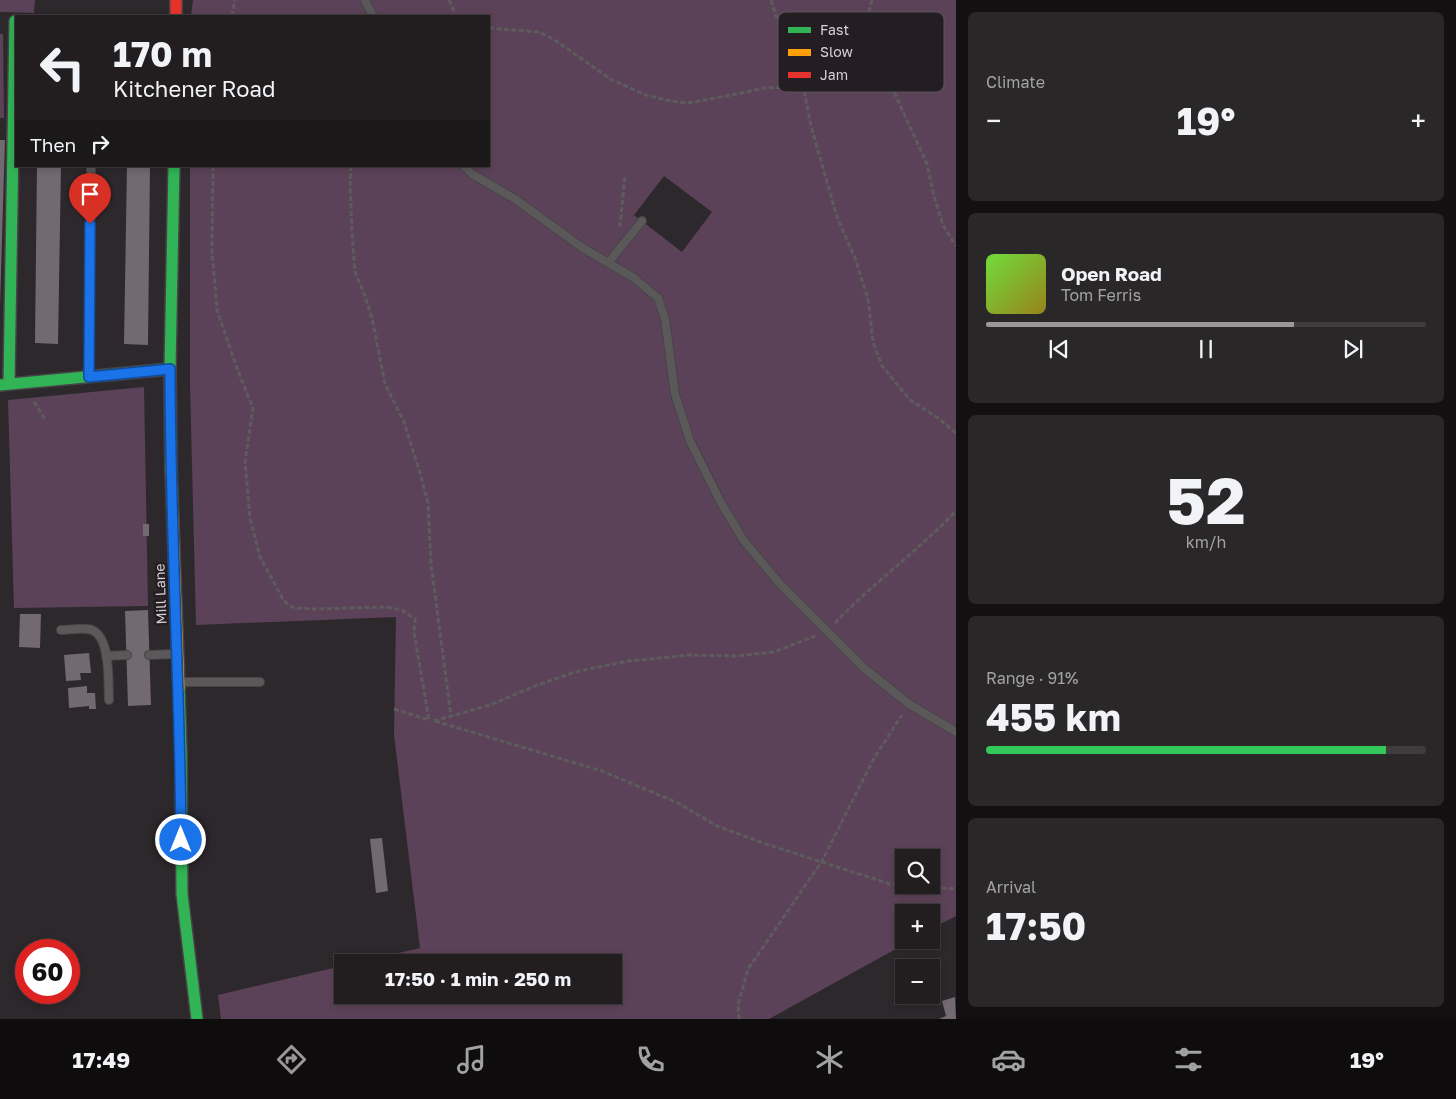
<!DOCTYPE html>
<meta charset="utf-8">
<style>
body{margin:0;font-family:"Golos Text",sans-serif;background:#2a2729;color:#f1f3f6;height:100vh;display:flex;flex-direction:column;font-size:19px;white-space:nowrap}
*{box-sizing:border-box;margin:0}
p{font-size:16px;color:#a2a2a5}
.icon{flex:none;width:28px;height:28px;fill:none;stroke:currentColor;stroke-width:2;stroke-linecap:round;stroke-linejoin:round}
.map{position:relative;flex:1;overflow:hidden}
.sheet{display:flex;flex-direction:column;gap:12px;padding:12px;background:#131012;width:500px}
.sheet>*{flex:none}
.top-card{position:absolute;left:15px;top:15px;width:475px;height:152px;border-radius:0px;box-shadow:0 2px 8px #0003,0 0 0 1px #3f3c3e;background:#221e20;color:#f1f3f6;overflow:hidden}
.fabs{position:absolute;left:895px;top:849px;display:grid;gap:10px}
.fabs a{display:grid;place-items:center;width:45px;height:45px;border-radius:0px;background:#221e20;box-shadow:0 2px 8px #0003,0 0 0 1px #3f3c3e;font-size:25px}
.speed{position:absolute;left:15px;top:939px;display:flex;gap:10px;font-size:25px;font-weight:700;text-align:center}
.speed>*{display:grid;place-content:center;width:65px;height:65px;border-radius:50%;background:#221e20;box-shadow:0 2px 8px #0003,0 0 0 1px #3f3c3e;line-height:1}
.speed .limit{border:8px solid #d22;background:#fff;color:#111}
.pin{position:absolute;display:grid;place-items:center;width:42px;height:42px;color:#fff;margin:-51px -21px;border-radius:50% 50% 50% 0;rotate:-45deg;box-shadow:0 0 5px #0007}
.pin .icon{rotate:45deg}
.me{position:absolute;width:55px;margin:-28px;rotate:0deg;stroke-linejoin:round;filter:drop-shadow(0 0 4px #0008)}
.turn{display:flex;align-items:center;gap:18px;height:105px;padding:0 15px;font-size:22px}
.turn .icon{width:65px;height:65px;stroke-width:2.5}
.turn b{display:block;font-size:35px;line-height:42px}
.then{display:flex;align-items:center;height:48px;padding:0 15px;background:#0003;gap:10px;font-size:19px}
.big{font-size:38px;font-weight:700;line-height:1.1}
.sheet .tile{flex:1;display:flex;flex-direction:column;justify-content:center;gap:8px;min-width:0;padding:0 18px;border-radius:8px;background:#2a2729}
.sheet .dial{align-items:center;gap:0}
.dial b{font-size:65px;line-height:1}
.song{display:flex;align-items:center;gap:15px}
.cover{width:60px;height:60px;border-radius:8px;background:linear-gradient(135deg,hsl(100 70% 55%),hsl(50 70% 35%))}
.played{height:5px;border-radius:2px;background:linear-gradient(90deg,#9a9699 70%,#3f3c3e 70%)}
.keys{display:flex;justify-content:space-around;direction:ltr}
.heat{display:flex;justify-content:space-between;align-items:center;font-size:28px;direction:ltr}
.charge{height:8px;border-radius:4px;background:linear-gradient(90deg,#34c759 91%,#3f3c3e 0)}
.trip{position:absolute;left:334px;top:954px;width:288px;height:50px;border-radius:0px;background:#221e20;box-shadow:0 2px 8px #0003,0 0 0 1px #3f3c3e;font-weight:700;line-height:50px;text-align:center}
.tabs{display:flex;height:80px;justify-content:space-around;align-items:center;background:#0e0c0d;color:#a2a2a5}
.tabs .icon{width:35px;height:35px}
.tabs .selected{color:#9a9699}
.tabs b{font-size:22px;color:#f1f3f6}
main{display:flex;flex:1;min-height:0}
.map>svg:first-child{display:block}
</style>
<main>
<div class="map">
<svg width="956" height="1019" viewBox="0 0 956 1019">
<rect width="100%" height="100%" fill="#2d282b"/>
<!-- green -->
<path fill="#5c4258" fill-rule="evenodd" d="M 0,0 L 35,0 L 34,13 L 0,12 Z
M 193,0 L 956,0 L 956,916 L 931,929 L 931,912 L 904,912 L 904,940 L 912,940 L 769,1019 L 221,1019 L 218,995 L 342,966 L 342,995 L 612,995 L 612,962 L 359,962 L 420,948 L 394,735 L 396,617 L 196,625 L 190,385 L 190,166 L 489,166 L 489,16 L 191,16 ZM 664,176 L 712,212 L 682,252 L 634,215 ZM 904,858 L 931,858 L 931,885 L 904,885 Z
M 0,34 L 3,34 L 4,118 L 0,118 Z
M 144,387 L 148,606 L 14,608 L 8,400 Z"/>
<!-- building -->
<path fill="#736971" d="M 0,140 L 5,140 L 0,305 Z
M 37,166 L 61,166 L 58,344 L 35,343 Z
M 127,166 L 150,166 L 148,345 L 124,344 Z
M 143,524 L 149,524 L 149,536 L 143,536 Z
M 148,610 L 151,705 L 128,706 L 125,611 Z
M 20,614 L 41,614 L 40,648 L 19,647 Z
M 89,653 L 91,673 L 80,673 L 81,680 L 66,681 L 64,655 Z
M 87,686 L 87,693 L 95,693 L 96,709 L 89,709 L 89,706 L 69,708 L 68,688 Z
M 382,838 L 388,891 L 376,893 L 370,839 Z
M 955,997 L 956,1019 L 939,1019 L 946,1016 L 942,1001 Z"/>
<g fill="none" stroke-linecap="round" stroke-linejoin="round">
<defs>
<path id="lane" d="M 365,0 L 373,16
M 464,166 L 472,174 L 515,199 L 583,248 L 634,278 L 658,298 L 665,319 L 675,394 L 690,441 L 720,501 L 744,541 L 781,585 L 865,669 L 909,704 L 956,732
M 608,263 L 642,221
M 89,374 L 91,166
M 61,630 C 70,630 84,627 92,630 C 111,638 108,682 109,700
M 149,655 L 174,654
M 106,656 L 127,655
M 183,682 L 260,682"/>
<path id="fast" d="M 9,384 L 15,21
M 0,385 L 170,369
M 171,468 L 170,369 L 174,166
M 179,688 L 181,752 L 182,894 L 197,1019"/>
<path id="slow" d="M 171,468 L 179,688"/>
<path id="jam" d="M 176,0 L 176,16"/>
</defs>
<!-- lane casing -->
<use href="#lane" stroke="#474446" stroke-width="10"/>
<!-- fast casing -->
<use href="#fast" stroke="#474446" stroke-width="14"/>
<!-- slow casing -->
<use href="#slow" stroke="#474446" stroke-width="14"/>
<!-- jam casing -->
<use href="#jam" stroke="#474446" stroke-width="14"/>
<!-- path -->
<path stroke="#5e5b5d" stroke-width="3" stroke-dasharray="5 2.5" stroke-linecap="butt" d="M 449,0 L 456,16
M 771,0 L 776,16 L 800,70 L 811,126 L 837,217 L 855,258 L 868,299 L 873,342 L 882,366 L 910,400 L 938,418 L 956,433
M 872,0 L 869,12 L 873,46 L 927,164 L 934,196 L 943,225 L 956,246
M 232,16 L 235,0
M 489,28 L 539,32 L 553,39 L 612,80 L 646,95 L 670,101 L 688,103 L 742,93 L 763,88 L 803,87
M 213,166 L 212,251 L 217,310 L 238,371 L 253,408 L 245,462 L 250,518 L 260,557 L 284,601 L 294,608 L 316,609 L 385,607 L 402,610 L 415,619 L 414,632 L 429,720
M 351,166 L 350,183 L 352,234 L 355,272 L 364,293 L 372,318 L 385,384 L 404,422 L 420,473 L 428,503 L 431,564 L 451,716
M 620,227 L 625,175
M 34,402 L 46,421
M 835,623 C 873,583 918,551 956,511
M 394,709 L 429,720
M 434,721 L 490,705 L 535,686 L 575,672 L 628,661 L 690,655 L 736,656 L 774,652 L 815,636
M 435,721 L 602,771 L 678,803 L 717,826 L 766,844 L 890,884 L 904,885
M 904,885 L 956,889
M 739,1019 L 738,1005 L 748,969 L 822,861 L 874,758 L 902,715"/>
<!-- lane -->
<use href="#lane" stroke="#5b585a" stroke-width="8"/>
<!-- fast -->
<use href="#fast" stroke="#30b455" stroke-width="11"/>
<!-- slow -->
<use href="#slow" stroke="#ff9f0a" stroke-width="11"/>
<!-- jam -->
<use href="#jam" stroke="#e5322d" stroke-width="11"/>
</g>
<g fill="none" stroke-linecap="round" stroke-linejoin="round">
<defs>
<path id="route" d="M 90,224 L 89,377 L 170,369 C 170,526 180,683 181,840"/>
</defs>
<!-- route casing -->
<use href="#route" stroke="#114b97" stroke-width="12"/>
<!-- route -->
<use href="#route" stroke="#1a73e8" stroke-width="9"/>
</g>
<g text-anchor="middle" dominant-baseline="central" stroke-width="5" stroke-linejoin="round" paint-order="stroke">
<!-- street labels -->
<g font-size="14" fill="#d5d1d4" stroke="#241e23">
<text transform="translate(160 594) rotate(-92)">Mill Lane</text>
</g>
</g>
<!-- legend -->
<rect x="778" y="12" width="166" height="80" rx="8" fill="#241e23" stroke="#595458" stroke-width="1"/>
<rect x="788" y="27" width="23" height="6" fill="#30b455"/>
<rect x="788" y="49" width="23" height="7" fill="#ff9f0a"/>
<rect x="788" y="72" width="23" height="6" fill="#e5322d"/>
<g font-size="14" fill="#d5d1d4">
<text x="820" y="35">Fast</text>
<text x="820" y="57">Slow</text>
<text x="820" y="80">Jam</text>
</g>
</svg>
<div class="fabs">
<a><svg class="icon" aria-label="search" viewBox="0 0 24 24"><circle cx="10" cy="10" r="6"/><path d="M15 15l6 6"/></svg></a>
<a>+</a>
<a>−</a>
</div>
<div class="speed"><div class="limit">60</div></div>
<div class="pin" style="left:90px;top:224px;background:#d93025"><svg class="icon" aria-label="arrive" viewBox="0 0 24 24"><path d="M6 21V4h12l-3 4 3 4H6"/></svg></div>
<svg class="me" style="left:181px;top:840px" viewBox="-20 -20 40 40"><circle r="17" fill="#1a73e8" stroke="#fff" stroke-width="3"/><path d="M0-11L8 9 0 5-8 9z" fill="#fff"/></svg>
<div class="trip">17:50 · 1 min · 250 m</div>
<div class="top-card">
<div class="turn"><svg class="icon" aria-label="left" viewBox="0 0 24 24"><path d="M17 20v-9H6M10 6l-5 5 5 5"/></svg><div><b>170 m</b>Kitchener Road</div></div>
<div class="then">Then<svg class="icon" aria-label="right" viewBox="0 0 24 24"><path d="M7 20v-9h11M14 6l5 5-5 5"/></svg></div>
</div>
</div>
<section class="sheet">
<div class="tile"><p>Climate</p>
<div class="heat"><a>−</a><b class="big">19°</b><a>+</a></div>
</div>
<div class="tile">
<div class="song"><i class="cover"></i><div><b>Open Road</b><p>Tom Ferris</p></div></div>
<div class="played"></div>
<div class="keys"><svg class="icon" aria-label="previous" viewBox="0 0 24 24"><path d="M18 5L8 12l10 7zM5 5v14"/></svg><svg class="icon" aria-label="pause" viewBox="0 0 24 24"><path d="M8 5v14M16 5v14"/></svg><svg class="icon" aria-label="next" viewBox="0 0 24 24"><path d="M6 5l10 7-10 7zM19 5v14"/></svg></div>
</div>
<div class="tile dial"><b>52</b><p>km/h</p></div>
<div class="tile"><p>Range · 91%</p><b class="big">455 km</b><div class="charge"></div></div>
<div class="tile"><p>Arrival</p><b class="big">17:50</b></div>
</section>
</main>
<nav class="tabs">
<b>17:49</b>
<svg class="icon selected" aria-label="directions" viewBox="0 0 24 24"><path d="M12 3l9 9-9 9-9-9zM9 14v-3h6M13 9l2 2-2 2"/></svg>
<svg class="icon" aria-label="music" viewBox="0 0 24 24"><path d="M9 18V5l10-2v13"/><circle cx="6" cy="18" r="3"/><circle cx="16" cy="16" r="3"/></svg>
<svg class="icon" aria-label="phone" viewBox="0 0 24 24"><path d="M5 4h4l2 5-3 2q2 4 5 5l2-3 5 2v4C11 20 4 13 5 4z"/></svg>
<svg class="icon" aria-label="climate" viewBox="0 0 24 24"><path d="M12 3v18M4 7l16 10M4 17L20 7"/></svg>
<svg class="icon" aria-label="car" viewBox="0 0 24 24"><path d="M5 17H2v-5l4-1 3-4h7l3 4 3 1v5h-3M9 17h6M6 11h13"/><circle cx="7" cy="17" r="2"/><circle cx="17" cy="17" r="2"/></svg>
<svg class="icon" aria-label="filters" viewBox="0 0 24 24"><path d="M4 7h16M4 17h16"/><circle cx="9" cy="7" r="2"/><circle cx="15" cy="17" r="2"/></svg>
<b>19°</b>
</nav>
